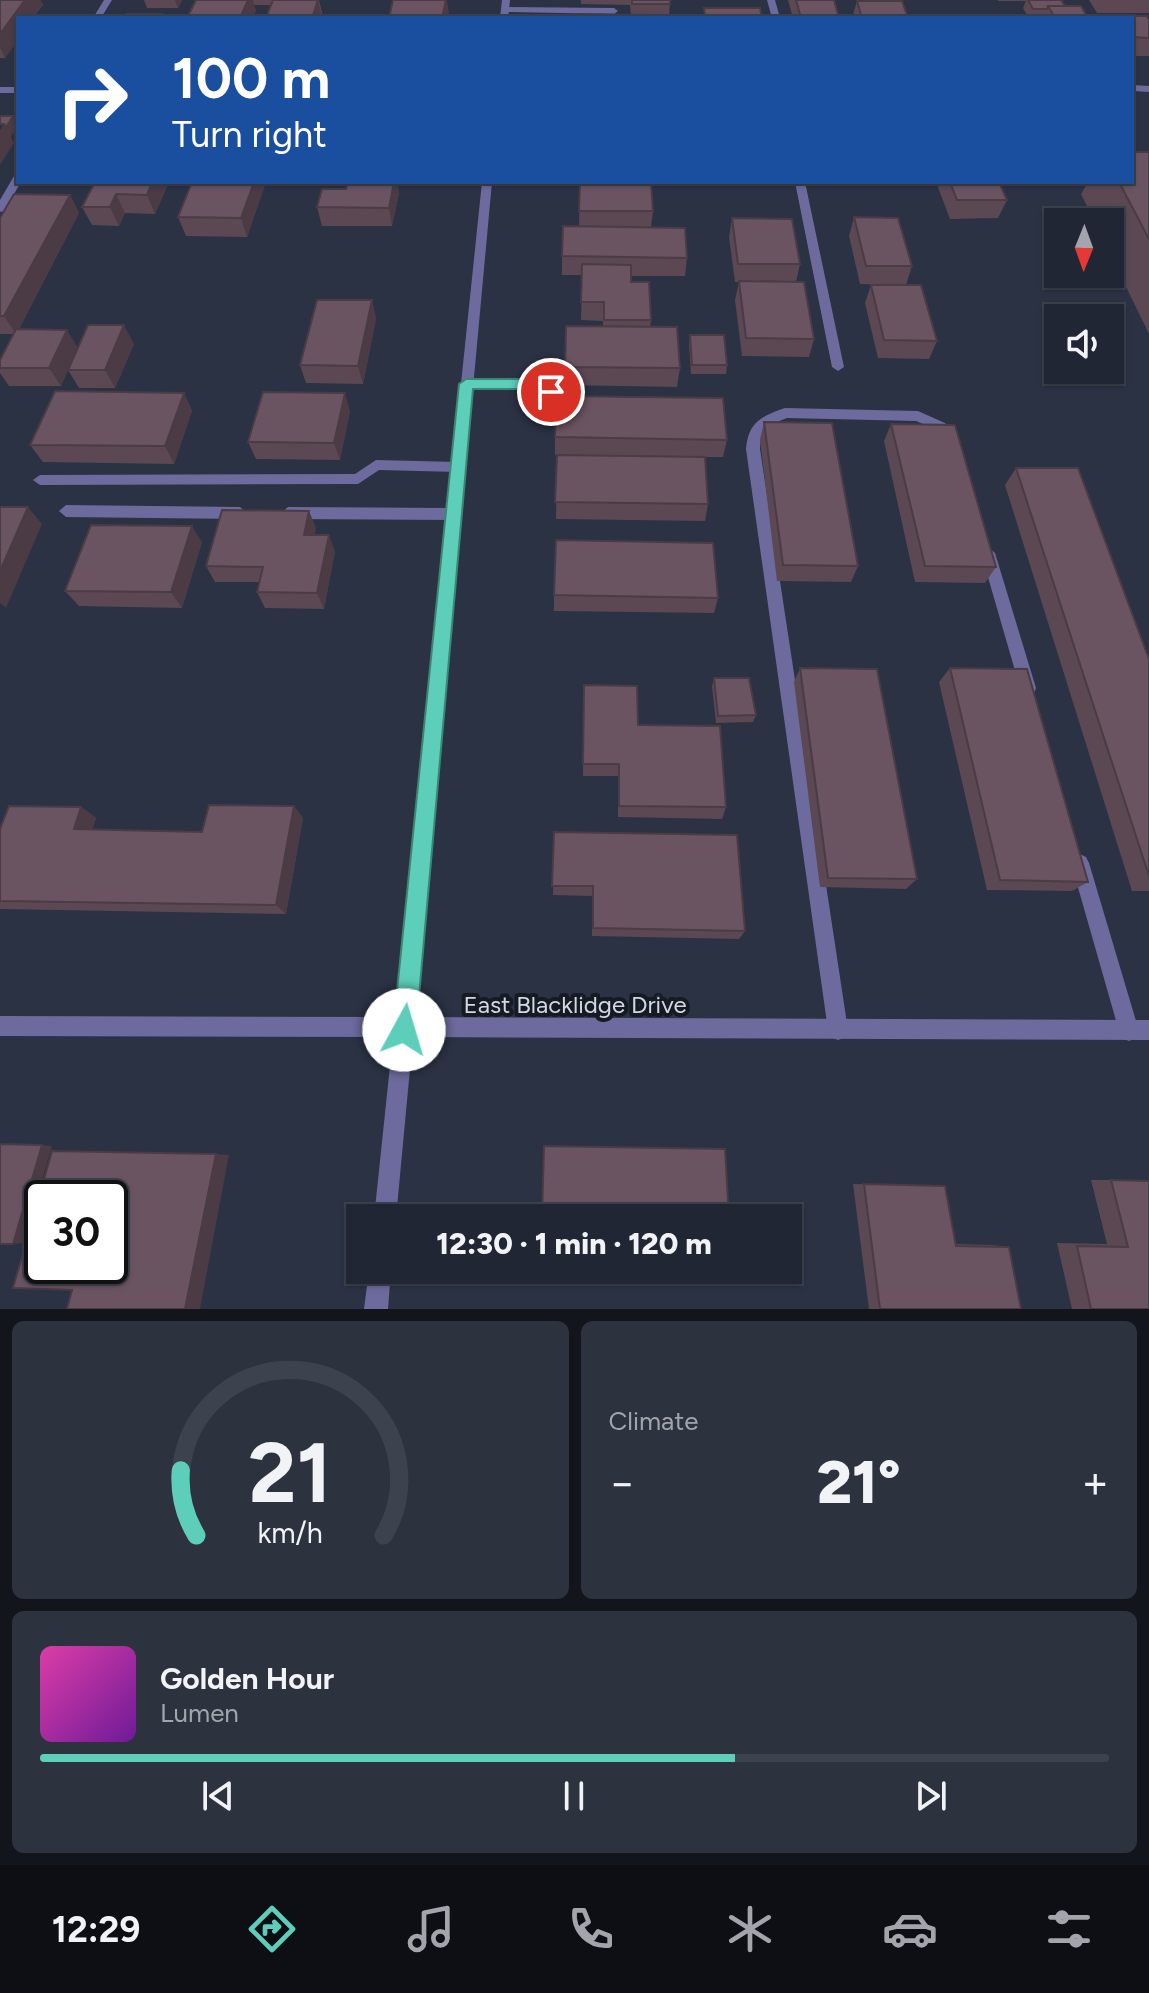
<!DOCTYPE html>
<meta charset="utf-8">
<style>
body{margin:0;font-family:Figtree,sans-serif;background:#2d323f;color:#f1f3f6;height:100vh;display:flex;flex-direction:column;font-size:30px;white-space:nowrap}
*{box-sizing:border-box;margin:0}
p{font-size:26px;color:#a2a5ac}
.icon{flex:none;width:44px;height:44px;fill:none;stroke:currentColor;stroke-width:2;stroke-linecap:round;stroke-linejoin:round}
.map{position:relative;height:1309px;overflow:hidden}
.panel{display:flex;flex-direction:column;gap:12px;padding:12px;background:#12151c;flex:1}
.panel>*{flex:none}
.banner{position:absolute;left:16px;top:16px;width:1118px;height:168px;border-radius:0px;box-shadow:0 2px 6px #0004,0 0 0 2px #3d434e;background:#1a4fa0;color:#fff;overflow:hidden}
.needle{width:52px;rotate:181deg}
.controls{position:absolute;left:1044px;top:208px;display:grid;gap:16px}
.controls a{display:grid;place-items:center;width:80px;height:80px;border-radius:0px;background:#202633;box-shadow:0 2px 6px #0004,0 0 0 2px #3d434e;font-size:40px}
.speed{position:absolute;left:24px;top:1180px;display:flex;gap:16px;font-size:40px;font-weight:700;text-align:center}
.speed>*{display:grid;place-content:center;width:104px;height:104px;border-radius:50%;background:#202633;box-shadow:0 2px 6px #0004,0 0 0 2px #3d434e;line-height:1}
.speed .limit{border:4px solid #111;border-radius:12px;background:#fff;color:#111}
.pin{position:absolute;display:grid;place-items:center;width:68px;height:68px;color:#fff;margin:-34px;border:4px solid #fff;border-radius:50%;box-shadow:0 2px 8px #0007}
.me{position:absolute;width:88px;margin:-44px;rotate:6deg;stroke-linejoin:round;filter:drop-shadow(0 0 6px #0008)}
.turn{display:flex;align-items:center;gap:28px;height:168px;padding:0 24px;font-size:36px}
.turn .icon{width:104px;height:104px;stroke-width:2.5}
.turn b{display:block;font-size:56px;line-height:68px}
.big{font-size:60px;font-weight:800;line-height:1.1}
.panel .tile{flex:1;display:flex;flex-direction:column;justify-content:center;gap:12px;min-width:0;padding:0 28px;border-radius:12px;background:#2d323f}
.panel .dial{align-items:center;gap:0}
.dial svg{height:208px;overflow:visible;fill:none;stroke:#3d434e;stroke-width:7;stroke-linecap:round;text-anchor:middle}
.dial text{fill:#f1f3f6;stroke:none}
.song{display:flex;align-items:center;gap:24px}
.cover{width:96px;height:96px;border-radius:12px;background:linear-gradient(135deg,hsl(320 70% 55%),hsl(280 70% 35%))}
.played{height:8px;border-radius:4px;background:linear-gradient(90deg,#5dceb9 65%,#3d434e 65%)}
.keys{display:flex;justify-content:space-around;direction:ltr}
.heat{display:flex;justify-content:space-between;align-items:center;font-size:44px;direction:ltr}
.panel .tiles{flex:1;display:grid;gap:12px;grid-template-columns:1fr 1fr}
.tile:last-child{grid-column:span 2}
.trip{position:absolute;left:346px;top:1204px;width:456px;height:80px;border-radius:0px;background:#202633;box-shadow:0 2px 6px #0004,0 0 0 2px #3d434e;font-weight:800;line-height:80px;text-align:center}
.tabs{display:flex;height:128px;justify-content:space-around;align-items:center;background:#0d0f14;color:#a2a5ac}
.tabs .icon{width:56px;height:56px}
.tabs .on{color:#5dceb9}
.tabs b{font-size:36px;color:#f1f3f6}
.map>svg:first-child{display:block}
</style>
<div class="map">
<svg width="1149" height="1309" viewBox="0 0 1149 1309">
<rect width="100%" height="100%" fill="#2a3244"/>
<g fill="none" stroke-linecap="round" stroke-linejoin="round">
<!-- lane -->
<path fill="#6d6a9e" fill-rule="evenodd" d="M 104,0 L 112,0 L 101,18 L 93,18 Z
M 767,0 L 775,0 L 780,18 L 772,18 Z
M 505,7 L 614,8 L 618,11 L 614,14 L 502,12 L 501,10 Z
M 18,175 L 18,182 L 21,182 L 4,211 L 0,212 L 0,200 L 14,176 Z
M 795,182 L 805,182 L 844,367 L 838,371 L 832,367 Z
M 466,379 L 526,379 L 587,396 L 589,399 L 582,404 L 526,389 L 461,387 L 459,384 Z
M 785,408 L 918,411 L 945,423 L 958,436 L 956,439 L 946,439 L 935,429 L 916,421 L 787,418 L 772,424 L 761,435 L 760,449 L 848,1030 L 845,1037 L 838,1040 L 831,1037 L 828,1030 L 746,449 C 748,423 761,416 785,408 Z
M 376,460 L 458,462 L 465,467 L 458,472 L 379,470 L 358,484 L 40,485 L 33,480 L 40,475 L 355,474 Z
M 66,505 L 240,507 L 247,513 L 240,519 L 66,517 L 59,511 Z
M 288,507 L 454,508 L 461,514 L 454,520 L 288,519 L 281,513 Z
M 988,547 L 995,553 L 1036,688 L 1034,693 L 1028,695 L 1022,693 L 1020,688 L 981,553 Z
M 1080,854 L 1086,857 L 1089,863 L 1139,1031 L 1136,1038 L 1129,1041 L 1122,1038 L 1119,1031 L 1071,863 L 1074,857 Z"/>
<!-- street -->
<path fill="#6d6a9e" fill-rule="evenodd" d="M 502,0 L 510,0 L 508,18 L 500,18 Z
M 1132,85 L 1149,86 L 1149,92 L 1132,91 Z
M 0,87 L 18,87 L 18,93 L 0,93 Z
M 482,182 L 492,182 L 415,1017 L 1149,1020 L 1149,1040 L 413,1037 L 396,1218 L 374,1218 L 393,1037 L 0,1036 L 0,1016 L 395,1017 Z
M 369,1270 L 391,1270 L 388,1309 L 364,1309 Z"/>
</g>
<!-- wall -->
<path fill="#5b4853" d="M 0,0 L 40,0 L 43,5 L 33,18 L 18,18 L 18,40 L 5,58 L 0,58 Z
M 144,0 L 182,0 L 178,8 L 147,8 Z
M 196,0 L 319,0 L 323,17 L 322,18 L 266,18 L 271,5 L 254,5 L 256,11 Z
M 581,0 L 670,0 L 669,18 L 573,18 L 631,15 L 630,5 L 581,4 Z
M 788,0 L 834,0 L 839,18 L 793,18 Z
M 998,0 L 1061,0 L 1065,6 L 1088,18 L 1029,18 L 1023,8 L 1026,1 L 998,1 Z
M 1089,0 L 1149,0 L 1149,13 L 1097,13 Z
M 857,1 L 908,18 L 852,18 Z
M 1096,16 L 1147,16 L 1149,20 L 1149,56 L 1132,56 L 1132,18 L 1094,18 Z
M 1149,152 L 1149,334 L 1110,254 L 1110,222 L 1095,222 L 1081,194 L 1088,182 L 1132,182 Z
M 95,182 L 169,182 L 155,214 L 125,213 L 119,226 L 92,225 L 82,207 Z
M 266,182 L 247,237 L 186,236 L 178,217 Z
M 580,182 L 653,211 L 651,227 L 687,258 L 685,276 L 631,276 L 631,282 L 651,320 L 650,327 L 680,368 L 677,387 L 565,385 L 565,367 L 603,326 L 603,321 L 581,320 L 582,275 L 562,275 L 562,256 L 579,227 Z
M 829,182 L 880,182 L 879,185 L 829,185 Z
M 936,182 L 999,182 L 1007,200 L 998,218 L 950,219 Z
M 399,193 L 392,226 L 322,226 L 317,207 Z
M 70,195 L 79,213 L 19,329 L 78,348 L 134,344 L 115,388 L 79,388 L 68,370 L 61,386 L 9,386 L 0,373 L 0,360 L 13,334 L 0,334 L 0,218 Z
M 854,217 L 912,266 L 906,285 L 860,284 L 849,236 Z
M 732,218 L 800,264 L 796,282 L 814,339 L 809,357 L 742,356 L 735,300 L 739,282 L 735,282 L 729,237 Z
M 871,285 L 937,341 L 929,359 L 878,358 L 865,303 Z
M 372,300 L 376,319 L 363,384 L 306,383 L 300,365 Z
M 690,335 L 727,365 L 726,374 L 691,374 L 689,344 Z
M 184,393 L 192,411 L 174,464 L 43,462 L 30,445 Z
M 350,411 L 340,460 L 256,459 L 248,442 Z
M 764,422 L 858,566 L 851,582 L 777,581 L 760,440 Z
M 891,424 L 996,567 L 985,583 L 915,582 L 884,441 Z
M 555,437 L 727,440 L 723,457 L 705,457 L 708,504 L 705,521 L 556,519 L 557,455 L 555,455 Z
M 1016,468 L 1149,659 L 1149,891 L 1132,891 L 1005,485 Z
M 316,528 L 314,535 L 335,551 L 324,609 L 265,608 L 257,592 L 259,582 L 215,582 L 206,566 Z
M 202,542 L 182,608 L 79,606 L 65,591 Z
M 554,595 L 718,598 L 714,613 L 554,611 Z
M 800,668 L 917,879 L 906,889 L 820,887 L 794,682 Z
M 950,668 L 1088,882 L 1072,891 L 987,890 L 939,682 Z
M 714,678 L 756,715 L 753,722 L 716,723 L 712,686 Z
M 584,685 L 638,725 L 726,807 L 722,819 L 618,817 L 618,776 L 583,776 Z
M 294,806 L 303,818 L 286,914 L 0,909 L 0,829 L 81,807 L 96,818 L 92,830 L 202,832 Z
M 554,832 L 745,931 L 739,939 L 592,936 L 592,896 L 553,895 Z
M 1091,1180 L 1111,1180 L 1149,1309 L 1072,1309 L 1057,1243 L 1107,1244 Z
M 853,1184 L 945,1186 L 955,1244 L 992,1245 L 1009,1247 L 1021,1309 L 869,1309 Z"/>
<!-- shaded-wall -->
<path fill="#4a3b44" d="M 25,0 L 40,0 L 43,5 L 33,18 L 18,18 L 18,40 L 5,58 L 0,48 L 0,34 Z
M 175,0 L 182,0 L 178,8 Z
M 248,0 L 253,0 L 256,11 L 253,18 L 240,18 Z
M 318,0 L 322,18 L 312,18 Z
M 446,0 L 447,0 L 449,13 L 448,18 L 442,18 Z
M 13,116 L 18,126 L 11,137 L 14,143 L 0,165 L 0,130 L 4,124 Z
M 152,182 L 169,182 L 155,214 L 147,195 Z
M 254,182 L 266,182 L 247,237 L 241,218 Z
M 394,182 L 398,182 L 399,193 L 392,226 L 389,208 Z
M 116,194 L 125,213 L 119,226 L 110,207 Z
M 70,195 L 79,213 L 16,334 L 4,316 Z
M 372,300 L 376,319 L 363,384 L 358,366 Z
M 124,325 L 134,344 L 115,388 L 105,370 Z
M 67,330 L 78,348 L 61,386 L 49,368 Z
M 184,393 L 192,411 L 174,464 L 165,446 Z
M 345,393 L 350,411 L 340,460 L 334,443 Z
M 28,507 L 42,524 L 6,608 L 0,603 L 0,571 Z
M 309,511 L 316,528 L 311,551 L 304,535 Z
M 192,526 L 202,542 L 182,608 L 171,592 Z
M 329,535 L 335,551 L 324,609 L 317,593 Z
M 294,806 L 303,818 L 286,914 L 276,905 Z
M 81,807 L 96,818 L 89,840 L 74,829 Z
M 42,1145 L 52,1146 L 24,1243 L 13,1244 Z
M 216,1154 L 229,1155 L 200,1309 L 185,1309 Z"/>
<!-- building -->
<path fill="#6a5461" stroke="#4a3b44" stroke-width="2" fill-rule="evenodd" d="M 0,0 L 25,0 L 0,34 Z
M 196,0 L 248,0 L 240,18 L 187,18 Z
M 273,0 L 318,0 L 312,18 L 266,18 Z
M 393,0 L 446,0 L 442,18 L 389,18 Z
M 632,0 L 670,0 L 670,4 L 632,4 Z
M 796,0 L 834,0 L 839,18 L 801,18 Z
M 1028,0 L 1061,0 L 1065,6 L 1048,6 L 1047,9 L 1033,9 Z
M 857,1 L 902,1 L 908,18 L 862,18 Z
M 1048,6 L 1081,6 L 1088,18 L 1055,18 Z
M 704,8 L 760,8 L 762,18 L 705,18 Z
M 126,14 L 162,14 L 160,18 L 124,18 Z
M 573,14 L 651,15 L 651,18 L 573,18 Z
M 1096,16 L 1147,16 L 1149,20 L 1149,38 L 1132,37 L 1132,18 L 1097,18 Z
M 0,116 L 13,116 L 6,127 L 4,124 L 0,124 Z
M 1132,152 L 1149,152 L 1149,239 L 1119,182 L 1132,182 Z
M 95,182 L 152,182 L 147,195 L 116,194 L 110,207 L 82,207 Z
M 192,182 L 254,182 L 241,218 L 178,217 Z
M 348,182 L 394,182 L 389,208 L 317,207 L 322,189 L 346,189 Z
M 580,182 L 651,182 L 653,211 L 579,211 Z
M 950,182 L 999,182 L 1007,200 L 957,200 Z
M 14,194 L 70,195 L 4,316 L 0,316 L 0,218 Z
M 854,217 L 898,218 L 912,266 L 866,266 Z
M 732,218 L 792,219 L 800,264 L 738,264 Z
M 563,226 L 685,228 L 687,258 L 562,256 Z
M 582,264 L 631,265 L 631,282 L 649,282 L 651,320 L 604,320 L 604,302 L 581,302 Z
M 739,281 L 804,282 L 814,339 L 746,338 Z
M 871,285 L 921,285 L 937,341 L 884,340 Z
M 317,300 L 372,300 L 358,366 L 300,365 Z
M 88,325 L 124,325 L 105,370 L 68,370 Z
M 566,326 L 677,327 L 680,368 L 565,367 Z
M 16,329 L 67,330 L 49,368 L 0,368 L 0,360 Z
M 690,335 L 724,335 L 727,365 L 692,365 Z
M 55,391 L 184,393 L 165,446 L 30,445 Z
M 263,392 L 345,393 L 334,443 L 248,442 Z
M 556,396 L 723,398 L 727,440 L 555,437 Z
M 764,422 L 832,423 L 858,566 L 783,565 Z
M 891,424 L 955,425 L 996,567 L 925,566 Z
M 557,455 L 705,457 L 708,504 L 555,502 Z
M 1016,468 L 1078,468 L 1149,659 L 1149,876 Z
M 0,507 L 28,507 L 0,571 Z
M 222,510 L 309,511 L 304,535 L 329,535 L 317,593 L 257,592 L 263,567 L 206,566 Z
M 91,525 L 192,526 L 171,592 L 65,591 Z
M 556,540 L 713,543 L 718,598 L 554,595 Z
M 800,668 L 877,669 L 917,879 L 828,878 Z
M 950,668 L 1027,669 L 1088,882 L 1000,880 Z
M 714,678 L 749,678 L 756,715 L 718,716 Z
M 584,685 L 637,686 L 638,725 L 720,726 L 726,807 L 619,806 L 619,764 L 583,764 Z
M 209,805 L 294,806 L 276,905 L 0,901 L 0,829 L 9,806 L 81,807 L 74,829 L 202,832 Z
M 554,832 L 737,835 L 745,931 L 593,928 L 593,886 L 552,886 Z
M 0,1144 L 42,1145 L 13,1244 L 0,1244 Z
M 544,1146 L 725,1149 L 729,1218 L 542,1218 Z
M 52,1151 L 216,1154 L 185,1309 L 67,1309 L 72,1290 L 13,1288 ZM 42,1198 L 110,1198 L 110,1266 L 42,1266 Z
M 1111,1180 L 1149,1181 L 1149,1309 L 1091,1309 L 1077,1246 L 1128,1247 Z
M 864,1184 L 945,1186 L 956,1246 L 1009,1247 L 1021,1309 L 880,1309 Z"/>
<!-- route -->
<path fill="#5dceb9" stroke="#3c8678" stroke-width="2" d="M 466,379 L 526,379 L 556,388 L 559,392 L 551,397 L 526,389 L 473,389 L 416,1030 L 412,1038 L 404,1041 L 396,1038 L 393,1030 L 459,384 Z"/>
<g text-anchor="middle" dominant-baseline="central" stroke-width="8" stroke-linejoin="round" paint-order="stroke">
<!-- near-street labels -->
<g font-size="24" fill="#d1d7e3" stroke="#161a22">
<text x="575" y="1004">East Blacklidge Drive</text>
</g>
</g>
</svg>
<div class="controls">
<a><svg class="needle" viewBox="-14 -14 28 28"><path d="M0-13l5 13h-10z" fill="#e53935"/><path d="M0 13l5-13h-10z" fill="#a2a5ac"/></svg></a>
<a><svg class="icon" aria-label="sound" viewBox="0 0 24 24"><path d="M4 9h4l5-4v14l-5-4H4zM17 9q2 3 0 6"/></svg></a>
</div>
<div class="speed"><div class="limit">30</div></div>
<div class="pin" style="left:551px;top:392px;background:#d93025"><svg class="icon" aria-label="arrive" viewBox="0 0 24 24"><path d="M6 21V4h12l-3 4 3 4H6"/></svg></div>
<svg class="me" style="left:404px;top:1030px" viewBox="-20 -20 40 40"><circle r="19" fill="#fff"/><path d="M0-13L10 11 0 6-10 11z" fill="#5dceb9"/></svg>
<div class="trip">12:30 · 1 min · 120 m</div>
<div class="banner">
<div class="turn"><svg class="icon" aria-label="right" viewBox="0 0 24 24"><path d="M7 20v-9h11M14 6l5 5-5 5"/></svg><div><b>100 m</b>Turn right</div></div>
</div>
</div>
<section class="panel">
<div class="tiles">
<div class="tile dial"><svg viewBox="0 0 100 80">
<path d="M14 69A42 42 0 1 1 86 69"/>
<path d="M14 69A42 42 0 0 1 8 44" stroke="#5dceb9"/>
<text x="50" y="56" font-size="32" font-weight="700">21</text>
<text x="50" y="72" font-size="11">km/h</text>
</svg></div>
<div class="tile"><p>Climate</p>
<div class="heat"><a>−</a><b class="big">21°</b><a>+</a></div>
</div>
<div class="tile">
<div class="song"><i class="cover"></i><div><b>Golden Hour</b><p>Lumen</p></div></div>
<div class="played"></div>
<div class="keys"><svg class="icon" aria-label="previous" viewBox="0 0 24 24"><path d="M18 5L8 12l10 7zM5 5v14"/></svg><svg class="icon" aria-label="pause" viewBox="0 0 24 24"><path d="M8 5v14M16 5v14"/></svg><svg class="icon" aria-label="next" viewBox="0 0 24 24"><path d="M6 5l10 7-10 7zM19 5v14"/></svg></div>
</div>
</div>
</section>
<nav class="tabs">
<b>12:29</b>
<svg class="icon on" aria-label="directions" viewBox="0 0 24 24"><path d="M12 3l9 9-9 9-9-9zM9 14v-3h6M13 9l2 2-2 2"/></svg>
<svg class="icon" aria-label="music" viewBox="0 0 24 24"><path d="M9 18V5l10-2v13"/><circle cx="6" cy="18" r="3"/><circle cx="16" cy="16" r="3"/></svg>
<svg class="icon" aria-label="phone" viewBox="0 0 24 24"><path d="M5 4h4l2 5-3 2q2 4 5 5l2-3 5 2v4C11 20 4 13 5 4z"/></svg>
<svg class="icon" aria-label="climate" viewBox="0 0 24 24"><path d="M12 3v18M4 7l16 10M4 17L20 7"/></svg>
<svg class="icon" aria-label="car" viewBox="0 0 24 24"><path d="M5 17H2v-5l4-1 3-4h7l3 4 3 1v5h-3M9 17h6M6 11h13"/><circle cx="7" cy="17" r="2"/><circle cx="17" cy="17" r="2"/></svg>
<svg class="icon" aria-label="filters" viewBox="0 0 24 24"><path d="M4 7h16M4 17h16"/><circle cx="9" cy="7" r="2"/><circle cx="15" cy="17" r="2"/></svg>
</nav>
